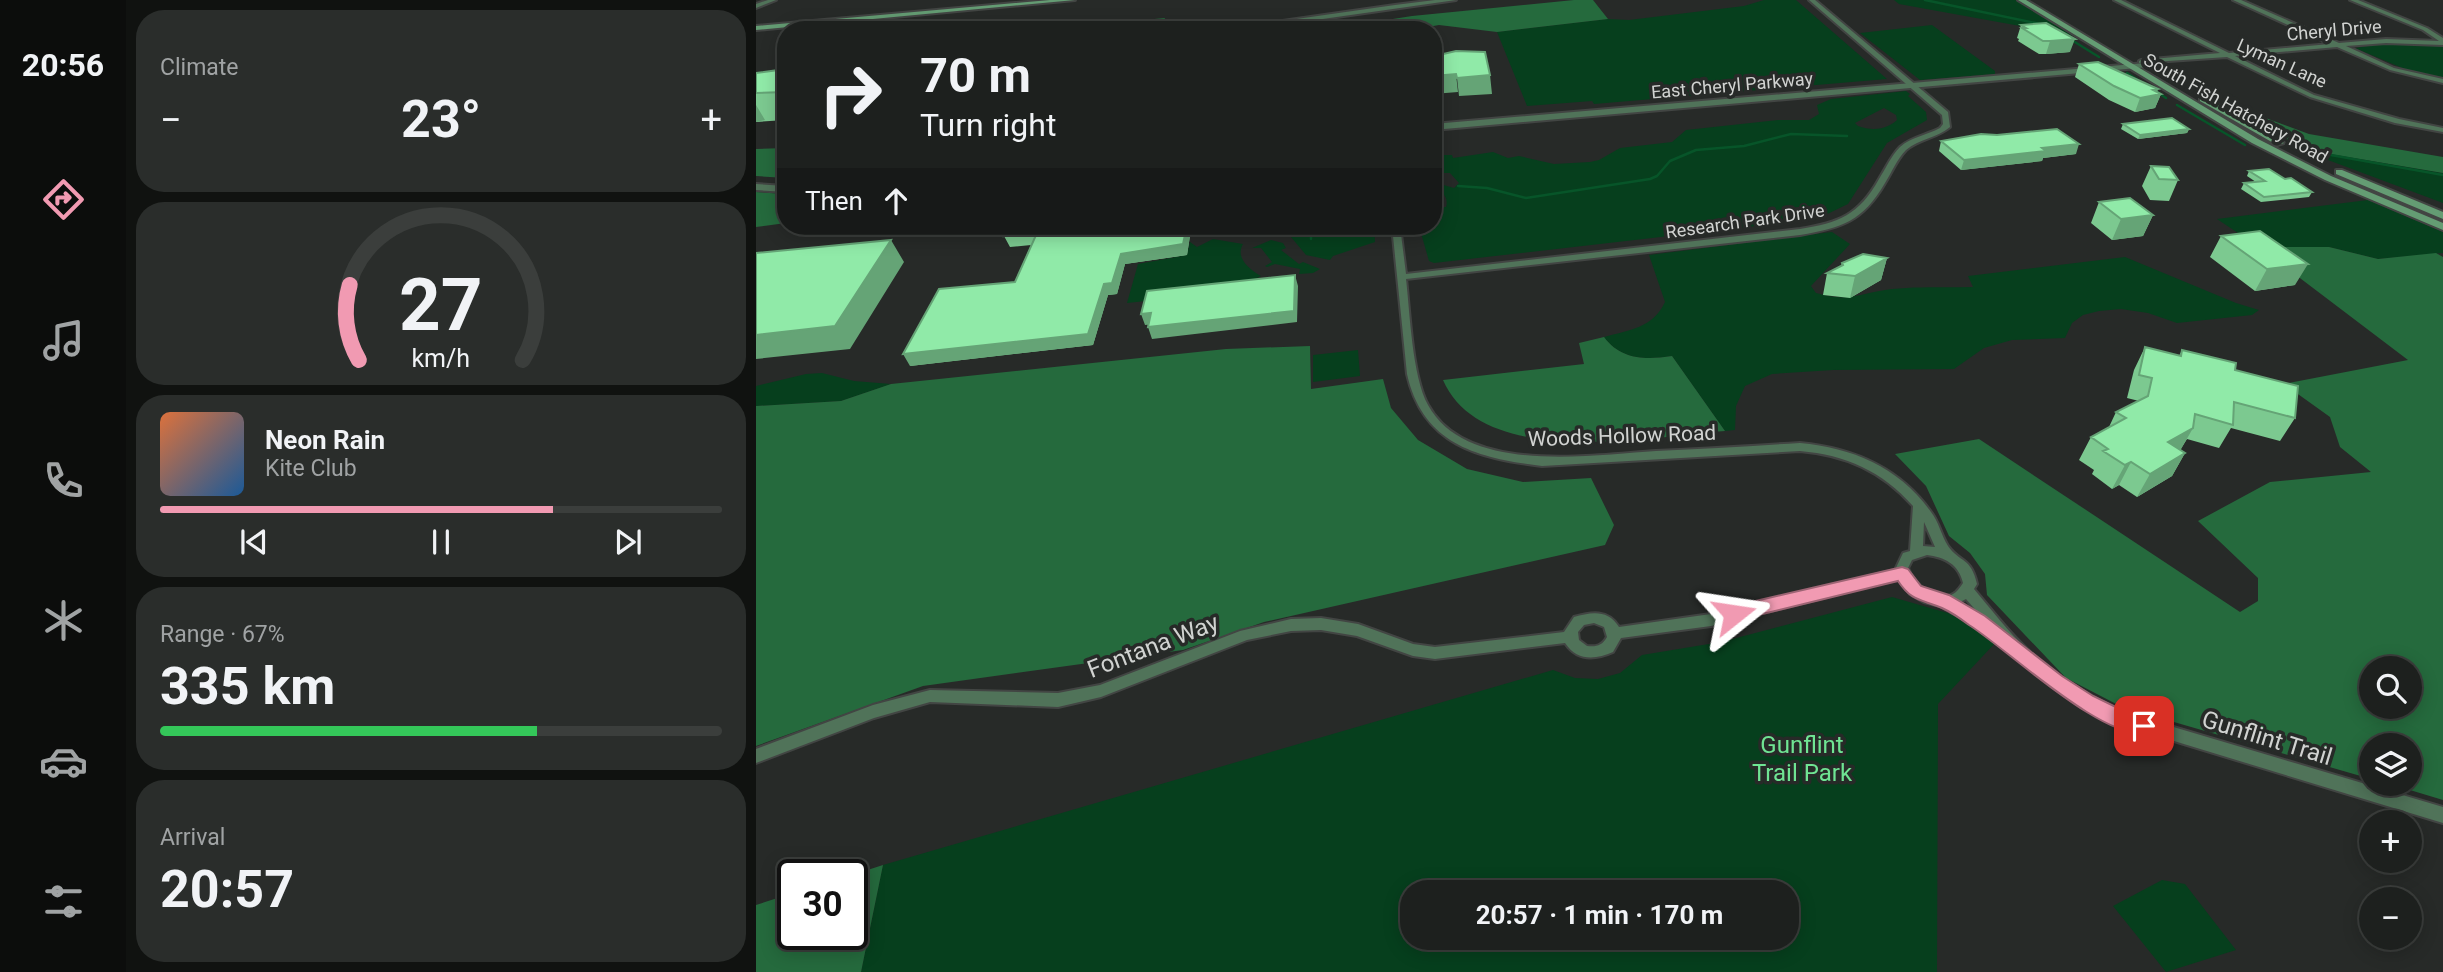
<!DOCTYPE html>
<meta charset="utf-8">
<style>
body{margin:0;font-family:Roboto,sans-serif;background:#2a2d2b;color:#f1f3f6;height:100vh;display:flex;flex-direction:column;font-size:26px;white-space:nowrap}
*{box-sizing:border-box;margin:0}
p{font-size:23px;color:#a0a3a4}
.icon{flex:none;width:38px;height:38px;fill:none;stroke:currentColor;stroke-width:2;stroke-linecap:round;stroke-linejoin:round}
.map{position:relative;flex:1;overflow:hidden}
.drawer{display:flex;flex-direction:column;gap:10px;padding:10px;background:#101210;width:630px}
.drawer>*{flex:none}
.guide{position:absolute;left:21px;top:21px;width:665px;height:214px;border-radius:28px;box-shadow:0 4px 18px #0003,0 0 0 2px #3b3e3c;background:#1d201e;color:#f1f3f6;overflow:hidden}
.controls{position:absolute;left:1603px;top:656px;display:grid;gap:14px}
.controls a{display:grid;place-items:center;width:63px;height:63px;border-radius:50%;background:#1d201e;box-shadow:0 4px 18px #0003,0 0 0 2px #3b3e3c;font-size:35px}
.speed{position:absolute;left:21px;top:859px;display:flex;gap:14px;font-size:35px;font-weight:700;text-align:center}
.speed>*{display:grid;place-content:center;width:91px;height:91px;border-radius:50%;background:#1d201e;box-shadow:0 4px 18px #0003,0 0 0 2px #3b3e3c;line-height:1}
.speed .limit{border:4px solid #111;border-radius:10px;background:#fff;color:#111}
.pin{position:absolute;display:grid;place-items:center;width:60px;height:60px;color:#fff;margin:-30px;border-radius:14px;box-shadow:0 4px 10px #0006}
.me{position:absolute;width:77px;margin:-38px;rotate:75deg;stroke-linejoin:round;filter:drop-shadow(0 0 5px #0008)}
.turn{display:flex;align-items:center;gap:24px;height:147px;padding:0 28px;font-size:32px}
.turn .icon{width:91px;height:91px;stroke-width:2.5}
.turn b{display:block;font-size:49px;line-height:60px}
.then{display:flex;align-items:center;height:66px;padding:0 28px;background:#0003;gap:14px;font-size:26px}
.big{font-size:52px;font-weight:700;line-height:1.1}
.drawer .widget{flex:1;display:flex;flex-direction:column;justify-content:center;gap:10px;min-width:0;padding:0 24px;border-radius:28px;background:#2a2d2b}
.drawer .dial{align-items:center;gap:0}
.dial svg{height:182px;overflow:visible;fill:none;stroke:#3b3e3c;stroke-width:7;stroke-linecap:round;text-anchor:middle}
.dial text{fill:#f1f3f6;stroke:none}
.song{display:flex;align-items:center;gap:21px}
.cover{width:84px;height:84px;border-radius:10px;background:linear-gradient(135deg,hsl(20 70% 55%),hsl(210 70% 35%))}
.played{height:7px;border-radius:4px;background:linear-gradient(90deg,#f19ab2 70%,#3b3e3c 70%)}
.keys{display:flex;justify-content:space-around;direction:ltr}
.heat{display:flex;justify-content:space-between;align-items:center;font-size:38px;direction:ltr}
.charge{height:10px;border-radius:5px;background:linear-gradient(90deg,#34c759 67%,#3b3e3c 0)}
.trip{position:absolute;left:644px;top:880px;width:399px;height:70px;border-radius:28px;background:#1d201e;box-shadow:0 4px 18px #0003,0 0 0 2px #3b3e3c;font-weight:700;line-height:70px;text-align:center}
main{display:flex;flex:1;min-height:0}
.menu{display:flex;flex-direction:column;width:126px;justify-content:space-around;align-items:center;background:#0c0d0c;color:#a0a3a4}
.menu .icon{width:49px;height:49px}
.menu .current{color:#f19ab2}
.menu b{font-size:32px;color:#f1f3f6}
.map>svg:first-child{display:block}
</style>
<main>
<nav class="menu">
<b>20:56</b>
<svg class="icon current" aria-label="directions" viewBox="0 0 24 24"><path d="M12 3l9 9-9 9-9-9zM9 14v-3h6M13 9l2 2-2 2"/></svg>
<svg class="icon" aria-label="music" viewBox="0 0 24 24"><path d="M9 18V5l10-2v13"/><circle cx="6" cy="18" r="3"/><circle cx="16" cy="16" r="3"/></svg>
<svg class="icon" aria-label="phone" viewBox="0 0 24 24"><path d="M5 4h4l2 5-3 2q2 4 5 5l2-3 5 2v4C11 20 4 13 5 4z"/></svg>
<svg class="icon" aria-label="climate" viewBox="0 0 24 24"><path d="M12 3v18M4 7l16 10M4 17L20 7"/></svg>
<svg class="icon" aria-label="car" viewBox="0 0 24 24"><path d="M5 17H2v-5l4-1 3-4h7l3 4 3 1v5h-3M9 17h6M6 11h13"/><circle cx="7" cy="17" r="2"/><circle cx="17" cy="17" r="2"/></svg>
<svg class="icon" aria-label="filters" viewBox="0 0 24 24"><path d="M4 7h16M4 17h16"/><circle cx="9" cy="7" r="2"/><circle cx="15" cy="17" r="2"/></svg>
</nav>
<section class="drawer">
<div class="widget"><p>Climate</p>
<div class="heat"><a>−</a><b class="big">23°</b><a>+</a></div>
</div>
<div class="widget dial"><svg viewBox="0 0 100 80">
<path d="M14 69A42 42 0 1 1 86 69"/>
<path d="M14 69A42 42 0 0 1 10 36" stroke="#f19ab2"/>
<text x="50" y="56" font-size="32" font-weight="700">27</text>
<text x="50" y="72" font-size="11">km/h</text>
</svg></div>
<div class="widget">
<div class="song"><i class="cover"></i><div><b>Neon Rain</b><p>Kite Club</p></div></div>
<div class="played"></div>
<div class="keys"><svg class="icon" aria-label="previous" viewBox="0 0 24 24"><path d="M18 5L8 12l10 7zM5 5v14"/></svg><svg class="icon" aria-label="pause" viewBox="0 0 24 24"><path d="M8 5v14M16 5v14"/></svg><svg class="icon" aria-label="next" viewBox="0 0 24 24"><path d="M6 5l10 7-10 7zM19 5v14"/></svg></div>
</div>
<div class="widget"><p>Range · 67%</p><b class="big">335 km</b><div class="charge"></div></div>
<div class="widget"><p>Arrival</p><b class="big">20:57</b></div>
</section>
<div class="map">
<svg width="1687" height="972" viewBox="0 0 1687 972">
<rect width="100%" height="100%" fill="#272a28"/>
<!-- green -->
<path fill="#063f1d" fill-rule="evenodd" d="M 1008,0 L 1040,0 L 1131,79 L 838,104 L 836,101 L 771,106 L 741,32 L 852,19 L 873,20 L 988,6 Z
M 1138,0 L 1260,0 L 1319,36 L 1143,4 Z
M 1176,25 L 1239,71 L 1239,74 L 1164,80 L 1104,33 Z
M 1632,43 L 1687,44 L 1687,78 L 1651,70 L 1599,48 Z
M 1150,91 L 1154,94 L 1152,96 L 1170,112 L 1171,120 L 1131,143 L 1092,204 L 1061,219 L 678,263 L 673,261 L 663,226 L 677,226 L 677,207 L 690,207 C 693,197 686,191 677,188 L 677,182 L 698,188 L 703,183 L 694,173 L 677,173 L 677,155 L 696,155 L 697,158 L 737,152 L 752,158 L 763,156 L 798,164 L 834,162 L 843,160 L 864,148 L 916,142 L 930,130 L 1022,120 L 1053,120 L 1063,114 L 1061,105 L 1075,99 ZM 1128,108 L 1140,115 L 1141,120 C 1130,130 1116,131 1102,126 L 1099,123 Z
M 1532,140 L 1574,154 L 1687,173 L 1687,203 L 1572,160 Z
M 1612,200 L 1687,232 L 1687,253 L 1622,259 L 1573,247 L 1503,247 L 1461,219 Z
M 499,226 L 526,226 L 536,230 L 555,226 L 618,226 L 619,242 L 577,256 L 574,260 L 550,255 L 535,237 L 529,234 L 491,237 Z
M 1076,232 L 1094,244 L 1055,286 L 1060,293 C 1092,302 1098,295 1129,290 C 1157,286 1188,288 1217,287 L 1212,276 L 1369,257 L 1480,303 L 1503,310 L 1496,315 L 1421,323 L 1392,313 L 1365,309 L 1343,311 L 1327,315 L 1316,323 L 1309,338 L 1256,340 L 1228,348 L 1198,369 L 1077,370 L 1016,374 L 989,386 L 980,406 L 979,430 L 969,431 L 916,356 C 890,360 865,360 848,337 C 873,330 897,328 909,302 L 893,255 Z
M 457,239 L 487,244 C 479,258 493,269 505,276 L 475,292 L 371,303 L 382,264 L 431,255 L 434,242 L 441,247 Z
M 515,240 L 527,243 L 530,248 L 525,250 L 543,264 L 547,262 L 564,269 L 557,273 L 543,274 L 544,269 L 519,264 L 511,267 L 509,266 L 516,262 L 505,248 L 496,248 Z
M 602,350 L 604,376 L 557,382 L 557,355 Z
M 66,373 L 98,381 L 135,384 L 85,401 L 0,406 L 0,386 L 50,374 Z
M 1136,597 L 1209,618 L 1240,642 L 1182,704 L 1181,972 L 105,972 L 127,865 L 797,670 L 819,678 L 842,679 L 864,673 L 886,655 L 965,642 ZM 656,892 L 1031,892 L 1031,938 L 656,938 Z
M 1406,880 L 1429,884 L 1480,950 L 1410,972 L 1357,906 Z"/>
<!-- forest -->
<path fill="#256a3d" fill-rule="evenodd" d="M 818,0 L 837,0 L 852,19 L 741,32 L 683,25 L 655,30 L 566,30 L 656,16 Z
M 409,18 L 406,25 L 364,30 L 283,30 Z
M 1469,103 L 1553,134 L 1687,157 L 1687,173 L 1574,154 L 1532,140 Z
M 30,148 L 30,178 L 0,176 L 0,149 Z
M 0,192 L 30,194 L 30,223 L 0,227 Z
M 1503,247 L 1573,247 L 1622,259 L 1680,253 L 1687,257 L 1687,800 L 1634,784 L 1654,784 L 1654,746 L 1615,746 L 1615,779 L 1366,707 L 1310,678 L 1231,595 L 1229,574 L 1214,553 L 1193,536 L 1170,486 L 1139,454 L 1223,439 L 1484,612 L 1502,601 L 1502,578 L 1442,521 L 1514,482 L 1615,472 L 1584,447 L 1574,417 L 1528,384 L 1652,360 ZM 1615,668 L 1654,668 L 1654,707 L 1615,707 Z
M 848,337 C 865,360 890,360 916,356 L 969,431 C 892,437 726,470 687,380 L 828,364 L 823,343 Z
M 554,346 L 555,389 L 627,379 L 635,408 L 662,440 L 711,469 L 767,482 L 835,478 L 858,525 L 849,545 L 508,622 L 427,650 L 167,686 L 0,746 L 0,406 L 85,401 L 135,384 L 470,349 Z
M 127,865 L 105,972 L 0,972 L 0,905 L 37,893 L 37,934 L 96,934 L 96,875 Z"/>
<g fill="none" stroke-linecap="round" stroke-linejoin="round">
<!-- stream -->
<path stroke="#075529" stroke-width="2.5" d="M 1169,0 L 1284,24
M 1314,39 L 1343,57
M 1371,73 L 1388,84
M 1401,92 L 1410,98
M 1421,105 L 1489,145
M 1558,152 L 1687,175
M 702,186 L 731,188 L 770,198 L 894,179 L 901,176 L 914,161 L 940,150 L 988,146 L 1035,134 L 1091,136
M 679,188 L 682,185
M 548,228 L 555,235 L 555,239"/>
<defs>
<path id="minor" d="M 12,0 L 20,0 L 0,8 L 0,4 Z
M 700,0 L 496,29 L 464,30 L 639,5 L 679,0 Z
M 1053,0 L 1059,0 L 1192,112 L 1194,127 C 1181,138 1163,139 1150,150 C 1141,159 1136,172 1129,183 C 1107,221 1086,228 1044,235 L 650,279 C 654,313 656,376 672,405 C 710,475 835,455 900,451 C 948,449 996,446 1044,443 C 1097,448 1143,467 1175,512 C 1183,522 1185,535 1192,546 C 1204,563 1215,557 1221,584 L 1218,589 C 1235,609 1252,632 1272,650 C 1299,677 1333,696 1367,712 L 1687,807 L 1687,823 L 1359,723 L 1325,707 L 1295,686 L 1254,651 L 1218,625 L 1184,606 L 1168,602 L 1154,594 L 1142,579 L 955,626 L 865,638 L 857,652 C 839,660 821,661 809,643 L 679,659 L 657,656 L 601,636 L 565,630 L 535,631 L 491,640 L 345,697 L 302,707 L 174,702 L 118,718 L 0,763 L 0,749 L 117,705 L 174,690 L 302,693 L 344,685 L 484,631 L 535,619 L 565,618 L 602,624 L 657,644 L 679,647 L 808,632 L 818,617 C 835,612 852,609 863,627 L 955,614 L 1139,570 L 1147,553 L 1154,551 L 1157,506 C 1126,471 1090,455 1044,451 L 786,466 C 722,458 667,445 651,374 L 636,226 L 644,226 L 650,274 L 1044,229 C 1083,223 1103,215 1123,179 C 1130,168 1135,156 1144,147 C 1155,137 1171,135 1184,128 L 1187,124 L 1186,115 ZM 1168,522 L 1179,547 L 1167,546 ZM 1171,555 C 1188,557 1203,564 1207,583 C 1205,586 1203,589 1200,592 C 1183,606 1157,584 1152,568 L 1156,560 ZM 1210,599 L 1223,614 L 1202,603 ZM 838,623 L 848,627 L 851,637 C 846,646 840,647 831,646 L 823,640 L 822,632 L 828,625 Z
M 1358,0 L 1365,0 L 1473,53 L 1574,44 L 1477,0 L 1485,0 L 1583,43 L 1630,39 L 1683,41 L 1667,30 L 1594,0 L 1602,0 L 1671,28 L 1687,38 L 1687,45 L 1630,43 L 1590,46 L 1638,68 L 1687,79 L 1687,83 L 1634,70 L 1581,47 L 1479,56 L 1558,95 L 1643,119 L 1687,128 L 1687,132 L 1639,123 L 1554,97 L 1471,57 L 1383,63 L 1383,61 L 1385,60 L 1464,53 Z
M 423,24 L 433,30 L 422,28 L 404,30 Z"/>
<path id="tertiary" d="M 1390,63 L 1394,65 L 1393,67 L 677,130 L 677,124 Z
M 0,184 L 30,186 L 30,192 L 0,190 Z"/>
<path id="secondary" d="M 294,0 L 319,0 L 0,30 L 0,26 Z
M 1262,0 L 1270,0 L 1502,139 L 1575,176 L 1687,223 L 1687,230 L 1569,180 L 1496,143 Z
M 1444,97 L 1450,97 L 1528,143 L 1521,145 L 1444,101 Z
M 1580,170 L 1586,170 L 1687,212 L 1687,219 L 1580,174 Z"/>
</defs>
<!-- minor casing -->
<use href="#minor" stroke="#424543" stroke-width="4"/>
<!-- tertiary casing -->
<use href="#tertiary" stroke="#424543" stroke-width="4"/>
<!-- secondary casing -->
<use href="#secondary" stroke="#424543" stroke-width="4"/>
<!-- minor -->
<use href="#minor" fill="#507359" fill-rule="evenodd"/>
<!-- tertiary -->
<use href="#tertiary" fill="#507359" fill-rule="evenodd"/>
<!-- secondary -->
<use href="#secondary" fill="#649c73" fill-rule="evenodd"/>
</g>
<!-- wall -->
<path fill="#7cc990" d="M 1265,25 L 1314,52 L 1290,54 L 1283,54 L 1262,41 L 1263,39 L 1261,38 Z
M 1323,64 L 1402,89 L 1401,92 L 1405,94 L 1399,108 L 1379,112 L 1353,100 L 1319,77 Z
M 30,69 L 30,120 L 0,122 L 0,73 Z
M 1367,124 L 1433,129 L 1431,133 L 1382,139 L 1365,129 Z
M 1185,141 L 1320,154 L 1287,158 L 1286,161 L 1205,170 L 1183,151 Z
M 1395,166 L 1422,180 L 1413,201 L 1394,200 L 1386,186 Z
M 1493,171 L 1529,179 L 1556,192 L 1553,197 L 1505,202 L 1485,189 L 1488,183 L 1500,182 L 1491,176 Z
M 1343,202 L 1397,215 L 1387,236 L 1356,240 L 1335,223 Z
M 253,226 L 497,226 L 490,236 L 434,236 L 431,255 L 369,264 L 361,294 L 352,295 L 337,345 L 154,366 L 259,282 L 275,245 L 254,247 L 248,236 Z
M 1465,236 L 1539,285 L 1499,291 L 1454,257 Z
M 1131,258 L 1125,280 L 1094,298 L 1067,295 L 1071,273 L 1085,266 L 1086,263 Z
M 1389,347 L 1423,356 L 1426,350 L 1479,370 L 1539,418 L 1524,441 L 1475,428 L 1463,448 L 1431,439 L 1424,450 L 1429,453 L 1416,476 L 1381,497 L 1363,485 L 1356,489 L 1336,474 L 1338,470 L 1323,460 L 1335,437 L 1353,427 L 1360,412 L 1383,401 L 1371,398 L 1378,370 Z"/>
<!-- shaded-wall -->
<path fill="#65a476" d="M 1319,39 L 1314,52 L 1290,54 L 1294,41 Z
M 700,74 L 702,92 L 677,94 L 677,76 Z
M 734,75 L 736,94 L 703,96 L 701,78 Z
M 1402,89 L 1399,95 L 1405,94 L 1399,108 L 1379,112 L 1384,98 L 1397,90 Z
M 0,105 L 9,120 L 0,122 Z
M 1433,129 L 1431,133 L 1382,139 L 1384,135 Z
M 1323,144 L 1320,154 L 1287,158 L 1286,161 L 1205,170 L 1208,160 L 1286,148 Z
M 1397,215 L 1387,236 L 1356,240 L 1365,219 Z
M 431,226 L 434,236 L 431,255 L 369,264 L 361,294 L 352,295 L 337,345 L 154,366 L 147,354 L 348,284 L 365,254 Z
M 487,226 L 497,226 L 490,236 Z
M 135,240 L 148,262 L 94,349 L 0,359 L 0,335 Z
M 1131,258 L 1125,280 L 1094,298 L 1099,276 Z
M 1552,264 L 1539,285 L 1499,291 L 1511,269 Z
M 539,275 L 542,286 L 541,322 L 396,339 L 392,327 Z
M 395,313 L 400,324 L 389,325 L 385,314 Z
M 1437,428 L 1424,451 L 1412,442 Z
M 1429,453 L 1416,476 L 1381,497 L 1394,474 Z
M 1375,462 L 1363,485 L 1356,489 L 1369,465 Z"/>
<!-- building -->
<path fill="#90eaa8" stroke="#65a476" stroke-width="2" d="M 1290,23 L 1319,39 L 1294,41 L 1287,41 L 1266,28 L 1270,28 L 1265,25 Z
M 700,51 L 729,52 L 734,75 L 701,78 L 700,74 L 677,76 L 677,59 L 684,58 L 683,55 Z
M 1342,62 L 1402,89 L 1397,90 L 1405,94 L 1384,98 L 1358,86 L 1323,64 Z
M 30,69 L 30,92 L 0,93 L 0,73 Z
M 1416,118 L 1433,129 L 1384,135 L 1367,124 Z
M 1301,129 L 1323,144 L 1286,148 L 1290,151 L 1208,160 L 1185,141 L 1225,134 L 1241,135 Z
M 1395,166 L 1413,167 L 1422,180 L 1403,179 Z
M 1513,169 L 1529,179 L 1535,178 L 1556,192 L 1508,197 L 1488,183 L 1509,181 L 1493,171 Z
M 1374,198 L 1397,215 L 1365,219 L 1343,202 Z
M 253,226 L 431,226 L 427,244 L 365,254 L 356,283 L 348,284 L 332,334 L 147,354 L 183,289 L 259,282 L 281,233 L 248,236 Z
M 1504,231 L 1552,264 L 1511,269 L 1465,236 Z
M 135,240 L 79,326 L 0,335 L 0,253 Z
M 1107,254 L 1131,258 L 1099,276 L 1071,273 L 1087,265 L 1086,263 Z
M 539,275 L 538,311 L 392,327 L 395,313 L 385,314 L 391,291 Z
M 1389,347 L 1425,356 L 1426,350 L 1480,363 L 1479,370 L 1542,386 L 1539,418 L 1478,402 L 1477,425 L 1439,414 L 1437,428 L 1412,442 L 1429,453 L 1394,474 L 1375,462 L 1369,465 L 1347,451 L 1352,449 L 1335,437 L 1370,418 L 1360,412 L 1392,396 L 1396,378 L 1383,375 Z"/>
<!-- route -->
<path fill="#f19ab2" stroke="#9d6474" stroke-width="2" d="M 1146,567 L 1152,569 L 1165,586 L 1193,595 L 1229,616 L 1306,676 L 1337,696 L 1368,711 L 1395,719 L 1398,726 L 1395,732 C 1353,747 1249,647 1213,625 C 1205,619 1195,612 1186,608 C 1165,599 1156,602 1142,581 L 978,621 L 972,619 L 969,614 L 972,608 L 978,606 Z"/>
<g text-anchor="middle" dominant-baseline="central" stroke-width="7" stroke-linejoin="round" paint-order="stroke">
<!-- far-street labels -->
<g font-size="18" fill="#d1d3d1" stroke="#272a28">
<text transform="translate(1578 30) rotate(-5)">Cheryl Drive</text>
<text transform="translate(1526 63) rotate(24)">Lyman Lane</text>
<text transform="translate(976 85) rotate(-5)">East Cheryl Parkway</text>
<text transform="translate(1480 108) rotate(29)">South Fish Hatchery Road</text>
<text transform="translate(989 221) rotate(-8)">Research Park Drive</text>
</g>
<!-- street labels -->
<g font-size="21" fill="#d1d3d1" stroke="#272a28">
<text transform="translate(866 436) rotate(-2)">Woods Hollow Road</text>
</g>
<!-- near-street labels -->
<g font-size="24" fill="#d1d3d1" stroke="#272a28">
<text transform="translate(397 646) rotate(-21)">Fontana Way</text>
<text transform="translate(1511 738) rotate(17)">Gunflint Trail</text>
</g>
<!-- near-park labels -->
<g font-size="24" fill="#6fe493" stroke="#272a28">
<text x="1046" y="745">Gunflint<tspan x="1046" dy="28">Trail Park</tspan></text>
</g>
</g>
</svg>
<div class="controls">
<a><svg class="icon" aria-label="search" viewBox="0 0 24 24"><circle cx="10" cy="10" r="6"/><path d="M15 15l6 6"/></svg></a>
<a><svg class="icon" aria-label="layers" viewBox="0 0 24 24"><path d="M12 4l9 5-9 5-9-5zM3 14l9 5 9-5"/></svg></a>
<a>+</a>
<a>−</a>
</div>
<div class="speed"><div class="limit">30</div></div>
<div class="pin" style="left:1388px;top:726px;background:#d93025"><svg class="icon" aria-label="arrive" viewBox="0 0 24 24"><path d="M6 21V4h12l-3 4 3 4H6"/></svg></div>
<svg class="me" style="left:978px;top:614px" viewBox="-20 -20 40 40"><path d="M0-17L14 15 0 8-14 15z" fill="#f19ab2" stroke="#fff" stroke-width="4"/></svg>
<div class="trip">20:57 · 1 min · 170 m</div>
<div class="guide">
<div class="turn"><svg class="icon" aria-label="right" viewBox="0 0 24 24"><path d="M7 20v-9h11M14 6l5 5-5 5"/></svg><div><b>70 m</b>Turn right</div></div>
<div class="then">Then<svg class="icon" aria-label="ahead" viewBox="0 0 24 24"><path d="M12 20V5M6 11l6-6 6 6"/></svg></div>
</div>
</div>
</main>
